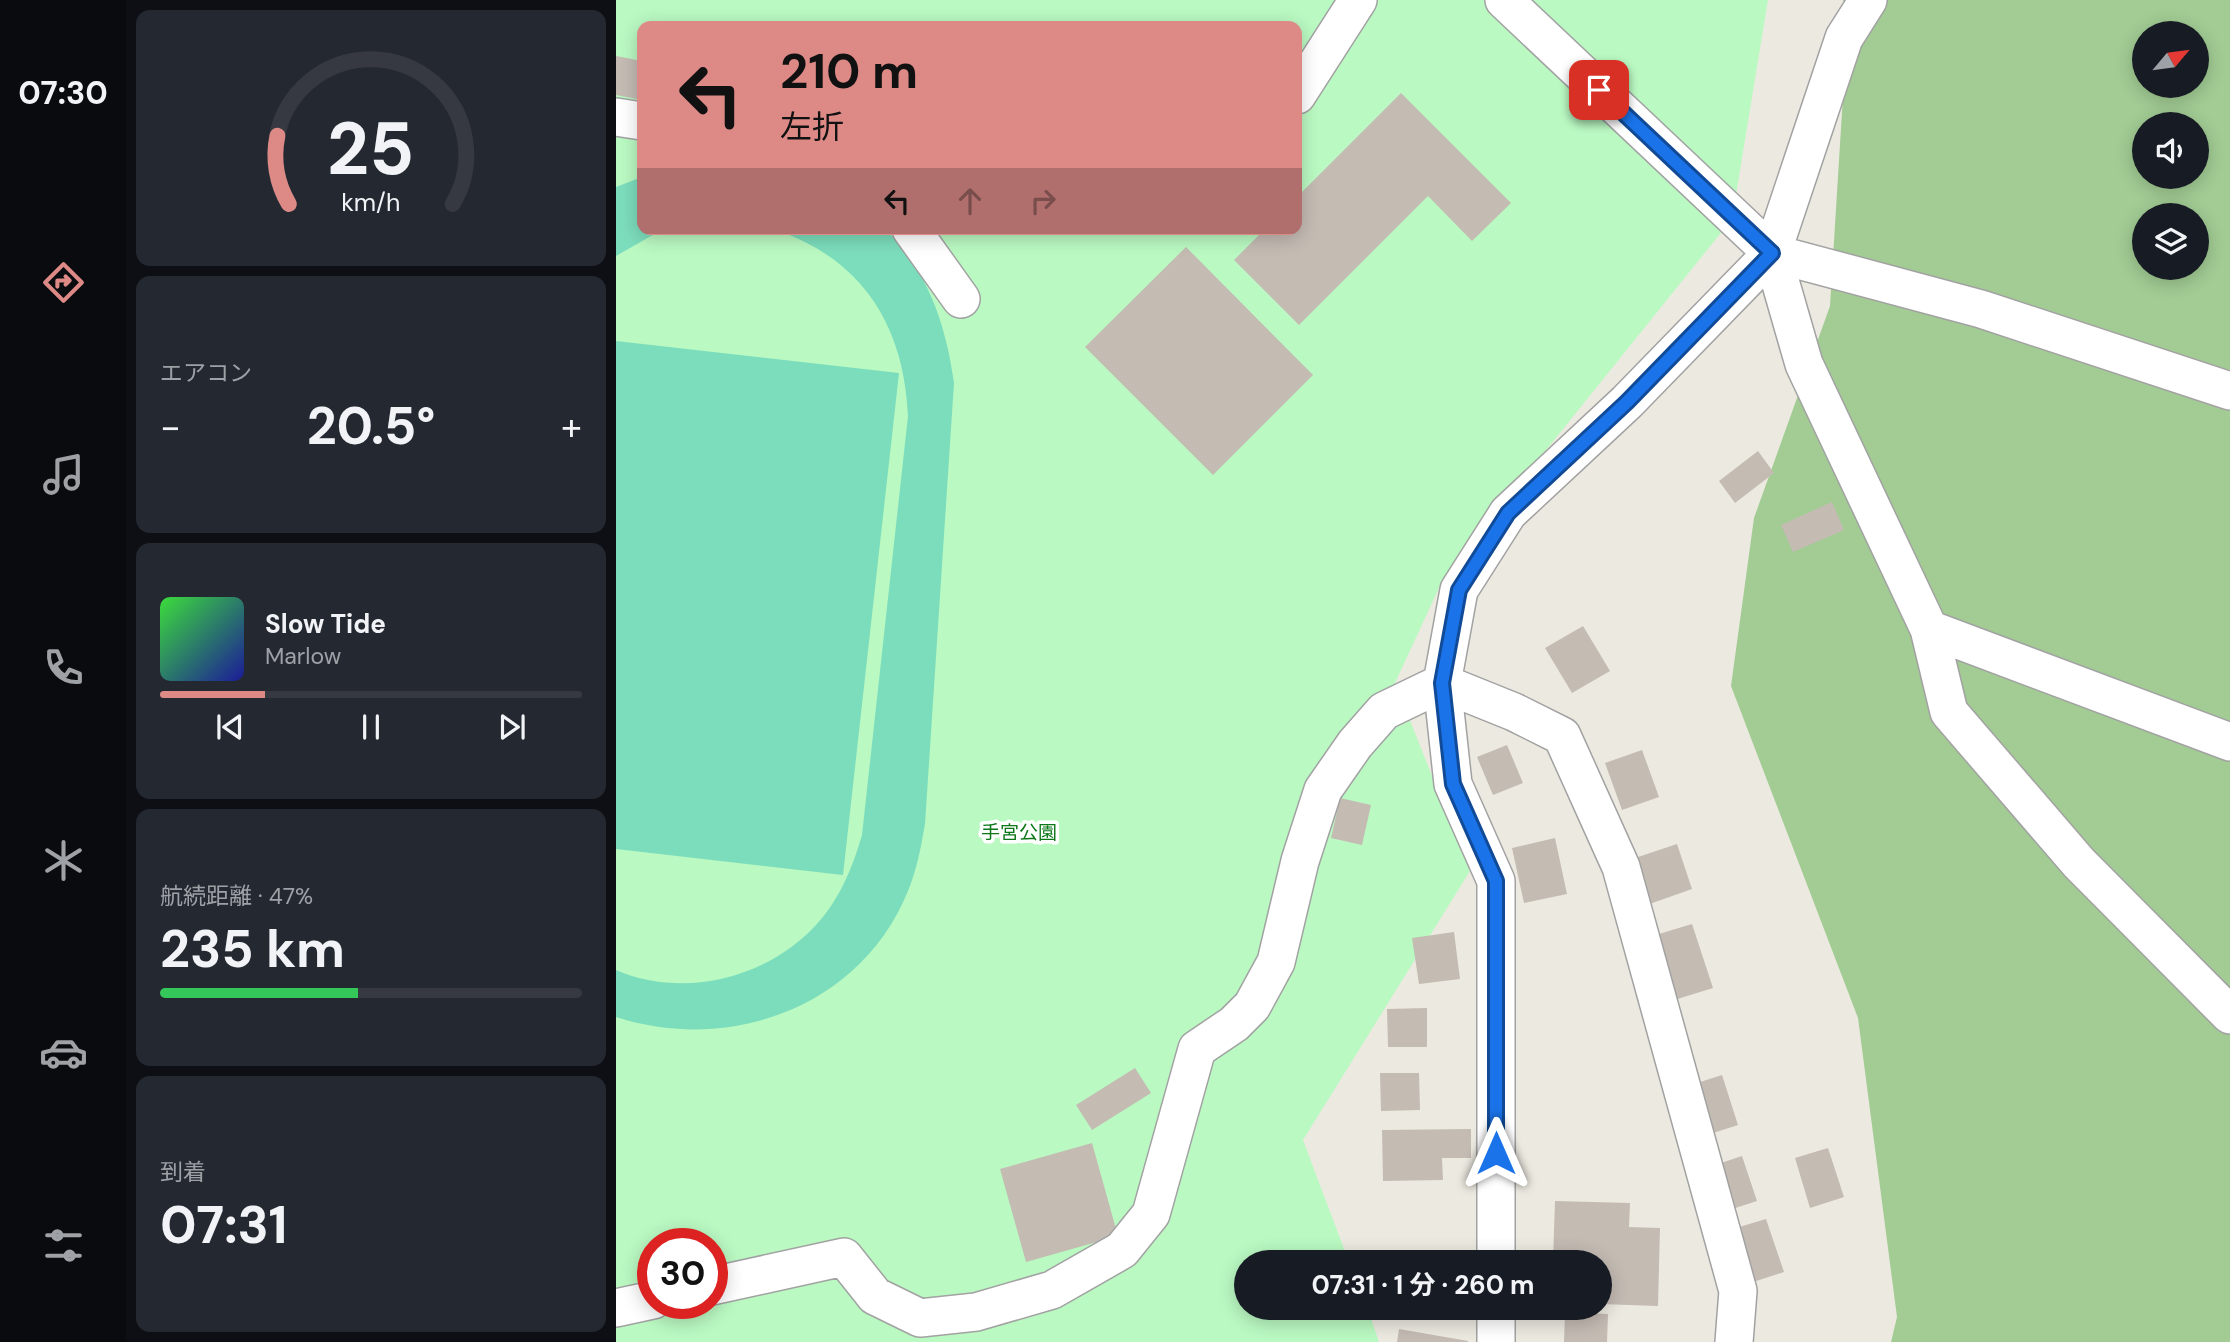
<!DOCTYPE html>
<html lang="ja">
<meta charset="utf-8">
<style>
body{margin:0;font-family:"DM Sans","Noto Sans JP",sans-serif;background:#242831;color:#f1f3f6;height:100vh;display:flex;flex-direction:column;font-size:26px;white-space:nowrap}
*{box-sizing:border-box;margin:0}
p{font-size:23px;color:#9ea1a6}
.icon{flex:none;width:38px;height:38px;fill:none;stroke:currentColor;stroke-width:2;stroke-linecap:round;stroke-linejoin:round}
.map{position:relative;flex:1;overflow:hidden}
.sheet{display:flex;flex-direction:column;gap:10px;padding:10px;background:#0d0f14;width:490px}
.sheet>*{flex:none}
.hud{position:absolute;left:21px;top:21px;width:665px;height:214px;border-radius:14px;box-shadow:0 4px 18px #0003;background:#dd8a87;color:#111;overflow:hidden}
.needle{width:46px;rotate:61deg}
.buttons{position:absolute;left:1516px;top:21px;display:grid;gap:14px}
.buttons a{display:grid;place-items:center;width:77px;height:77px;border-radius:50%;background:#171b24;box-shadow:0 4px 18px #0003;font-size:35px}
.speed{position:absolute;left:21px;top:1228px;display:flex;gap:14px;font-size:35px;font-weight:700;text-align:center}
.speed>*{display:grid;place-content:center;width:91px;height:91px;border-radius:50%;background:#171b24;box-shadow:0 4px 18px #0003;line-height:1}
.speed .limit{border:10px solid #d22;background:#fff;color:#111}
.pin{position:absolute;display:grid;place-items:center;width:60px;height:60px;color:#fff;margin:-30px;border-radius:14px;box-shadow:0 4px 10px #0006}
.me{position:absolute;width:77px;margin:-38px;rotate:0deg;stroke-linejoin:round;filter:drop-shadow(0 0 5px #0008)}
.turn{display:flex;align-items:center;gap:24px;height:147px;padding:0 28px;font-size:32px}
.turn .icon{width:91px;height:91px;stroke-width:2.5}
.turn b{display:block;font-size:49px;line-height:60px}
.lanes{display:flex;align-items:center;height:66px;padding:0 28px;background:#0003;justify-content:center;gap:35px;direction:ltr}
.lanes .off{opacity:.35}
.big{font-size:52px;font-weight:700;line-height:1.1}
.sheet .tile{flex:1;display:flex;flex-direction:column;justify-content:center;gap:10px;min-width:0;padding:0 24px;border-radius:14px;background:#242831}
.sheet .dial{align-items:center;gap:0}
.dial svg{height:182px;overflow:visible;fill:none;stroke:#363941;stroke-width:7;stroke-linecap:round;text-anchor:middle}
.dial text{fill:#f1f3f6;stroke:none}
.song{display:flex;align-items:center;gap:21px}
.cover{width:84px;height:84px;border-radius:10px;background:linear-gradient(135deg,hsl(120 70% 55%),hsl(240 70% 35%))}
.played{height:7px;border-radius:4px;background:linear-gradient(90deg,#dd8a87 25%,#363941 25%)}
.keys{display:flex;justify-content:space-around;direction:ltr}
.heat{display:flex;justify-content:space-between;align-items:center;font-size:38px;direction:ltr}
.charge{height:10px;border-radius:5px;background:linear-gradient(90deg,#34c759 47%,#363941 0)}
.trip{position:absolute;left:618px;top:1250px;width:378px;height:70px;border-radius:35px;background:#171b24;box-shadow:0 4px 18px #0003;font-weight:700;line-height:70px;text-align:center}
main{display:flex;flex:1;min-height:0}
.tab-bar{display:flex;flex-direction:column;width:126px;justify-content:space-around;align-items:center;background:#090b0e;color:#9ea1a6}
.tab-bar .icon{width:49px;height:49px}
.tab-bar .current{color:#dd8a87}
.tab-bar b{font-size:32px;color:#f1f3f6}
.map>svg:first-child{display:block}
</style>
<main>
<nav class="tab-bar">
<b>07:30</b>
<svg class="icon current" aria-label="directions" viewBox="0 0 24 24"><path d="M12 3l9 9-9 9-9-9zM9 14v-3h6M13 9l2 2-2 2"/></svg>
<svg class="icon" aria-label="music" viewBox="0 0 24 24"><path d="M9 18V5l10-2v13"/><circle cx="6" cy="18" r="3"/><circle cx="16" cy="16" r="3"/></svg>
<svg class="icon" aria-label="phone" viewBox="0 0 24 24"><path d="M5 4h4l2 5-3 2q2 4 5 5l2-3 5 2v4C11 20 4 13 5 4z"/></svg>
<svg class="icon" aria-label="climate" viewBox="0 0 24 24"><path d="M12 3v18M4 7l16 10M4 17L20 7"/></svg>
<svg class="icon" aria-label="car" viewBox="0 0 24 24"><path d="M5 17H2v-5l4-1 3-4h7l3 4 3 1v5h-3M9 17h6M6 11h13"/><circle cx="7" cy="17" r="2"/><circle cx="17" cy="17" r="2"/></svg>
<svg class="icon" aria-label="filters" viewBox="0 0 24 24"><path d="M4 7h16M4 17h16"/><circle cx="9" cy="7" r="2"/><circle cx="15" cy="17" r="2"/></svg>
</nav>
<section class="sheet">
<div class="tile dial"><svg viewBox="0 0 100 80">
<path d="M14 69A42 42 0 1 1 86 69"/>
<path d="M14 69A42 42 0 0 1 9 39" stroke="#dd8a87"/>
<text x="50" y="56" font-size="32" font-weight="700">25</text>
<text x="50" y="72" font-size="11">km/h</text>
</svg></div>
<div class="tile"><p>エアコン</p>
<div class="heat"><a>−</a><b class="big">20.5°</b><a>+</a></div>
</div>
<div class="tile">
<div class="song"><i class="cover"></i><div><b>Slow Tide</b><p>Marlow</p></div></div>
<div class="played"></div>
<div class="keys"><svg class="icon" aria-label="previous" viewBox="0 0 24 24"><path d="M18 5L8 12l10 7zM5 5v14"/></svg><svg class="icon" aria-label="pause" viewBox="0 0 24 24"><path d="M8 5v14M16 5v14"/></svg><svg class="icon" aria-label="next" viewBox="0 0 24 24"><path d="M6 5l10 7-10 7zM19 5v14"/></svg></div>
</div>
<div class="tile"><p>航続距離 · 47%</p><b class="big">235 km</b><div class="charge"></div></div>
<div class="tile"><p>到着</p><b class="big">07:31</b></div>
</section>
<div class="map">
<svg width="1614" height="1342" viewBox="0 0 1614 1342">
<rect width="100%" height="100%" fill="#ece9e0"/>
<!-- forest -->
<path fill="#a2cc94" fill-rule="evenodd" d="M 1227,0 L 1614,0 L 1614,1342 L 1275,1342 L 1281,1317 L 1242,1018 L 1115,686 L 1138,518 L 1214,306 L 1232,15 ZM 1528,33 L 1580,33 L 1580,86 L 1528,86 ZM 1528,124 L 1580,124 L 1580,177 L 1528,177 ZM 1528,215 L 1580,215 L 1580,268 L 1528,268 Z"/>
<!-- park -->
<path fill="#baf9c2" fill-rule="evenodd" d="M 0,0 L 1152,0 L 1116,219 L 828,577 L 779,683 L 854,871 L 687,1140 L 733,1262 L 630,1262 L 630,1307 L 751,1307 L 763,1342 L 0,1342 ZM 26,26 L 681,26 L 681,229 L 26,229 ZM 37,1244 L 96,1244 L 96,1304 L 37,1304 Z"/>
<!-- pitch -->
<path fill="#7cddbc" d="M 26,177 L 26,229 L 55,229 L 35,236 L 0,256 L 0,187 Z
M 157,229 L 269,229 C 312,271 330,325 338,383 L 309,824 C 305,847 301,869 292,891 C 245,1007 114,1054 0,1017 L 0,970 C 74,1002 167,974 213,909 C 229,886 238,862 246,835 L 292,416 C 288,325 246,258 157,229 Z
M 0,341 L 283,373 L 227,875 L 0,849 Z"/>
<!-- building -->
<path fill="#c4bbb3" d="M 0,56 L 26,61 L 26,100 L 0,95 Z
M 785,93 L 895,203 L 856,241 L 812,196 L 683,325 L 618,260 L 649,229 L 681,229 L 681,197 Z
M 570,247 L 697,375 L 597,475 L 469,347 Z
M 1142,451 L 1158,473 L 1119,503 L 1103,481 Z
M 1216,502 L 1228,530 L 1177,552 L 1165,525 Z
M 967,626 L 994,671 L 956,693 L 929,648 Z
M 891,745 L 907,783 L 877,795 L 861,757 Z
M 1026,750 L 1043,797 L 1006,810 L 989,763 Z
M 724,798 L 755,805 L 746,845 L 715,838 Z
M 939,838 L 951,894 L 908,903 L 896,848 Z
M 1061,844 L 1076,889 L 1028,906 L 1013,860 Z
M 1076,924 L 1097,988 L 1055,1001 L 1033,937 Z
M 838,932 L 844,979 L 803,984 L 796,938 Z
M 811,1008 L 811,1047 L 772,1047 L 771,1009 Z
M 519,1068 L 535,1093 L 476,1130 L 460,1105 Z
M 764,1073 L 803,1073 L 804,1110 L 765,1111 Z
M 1106,1075 L 1122,1125 L 1094,1134 L 1078,1084 Z
M 855,1129 L 855,1158 L 826,1158 L 827,1180 L 767,1181 L 766,1130 Z
M 476,1143 L 502,1236 L 410,1262 L 384,1169 Z
M 1212,1148 L 1228,1197 L 1194,1208 L 1179,1158 Z
M 1126,1156 L 1141,1201 L 1113,1210 L 1099,1165 Z
M 939,1201 L 1014,1203 L 1013,1227 L 1044,1228 L 1042,1306 L 984,1304 L 984,1262 L 937,1262 Z
M 1150,1219 L 1168,1272 L 1137,1282 L 1120,1228 Z
M 903,1307 L 928,1307 L 928,1311 L 903,1310 Z
M 949,1312 L 992,1314 L 991,1342 L 948,1342 Z
M 783,1329 L 852,1341 L 852,1342 L 781,1342 Z"/>
<g fill="none" stroke-linecap="round" stroke-linejoin="round">
<defs>
<path id="minor" d="M 888,0 L 1156,253 L 1365,309 L 1614,391
M 681,95 L 742,0
M 0,117 L 26,121
M 295,229 L 345,299
M 1156,253 L 1188,364 L 1313,629 L 1333,712 L 1463,863 L 1614,1015
M 1313,629 L 1614,742
M 880,1262 L 880,881 L 837,784 L 826,683 L 843,590 L 892,513 L 1011,402 L 1156,253 L 1228,38 L 1252,0
M 96,1286 L 228,1257 L 259,1296 L 304,1318 L 360,1312 L 436,1290 L 506,1250 L 535,1214 L 581,1049 L 618,1024 L 636,1006 L 660,962 L 684,861 L 707,790 L 739,744 L 768,711 L 826,683 L 898,712 L 946,736 L 1005,867 L 1122,1291 L 1118,1342
M 880,1307 L 880,1342
M 0,1308 L 37,1300"/>
</defs>
<!-- minor casing -->
<use href="#minor" stroke="#a2a2a2" stroke-width="40"/>
<!-- minor -->
<use href="#minor" stroke="#fff" stroke-width="37"/>
</g>
<g fill="none" stroke-linecap="round" stroke-linejoin="round">
<defs>
<path id="route" d="M 880,1153 L 880,881 L 837,784 L 826,683 L 843,590 L 892,513 L 1011,402 L 1156,253 L 983,90"/>
</defs>
<!-- route casing -->
<use href="#route" stroke="#114b97" stroke-width="18"/>
<!-- route -->
<use href="#route" stroke="#1a73e8" stroke-width="12"/>
</g>
<g text-anchor="middle" dominant-baseline="central" stroke-width="7" stroke-linejoin="round" paint-order="stroke">
<!-- park labels -->
<g font-size="19" fill="#0b7718" stroke="#fff">
<text x="403" y="832">手宮公園</text>
</g>
</g>
</svg>
<div class="buttons">
<a><svg class="needle" viewBox="-14 -14 28 28"><path d="M0-13l5 13h-10z" fill="#e53935"/><path d="M0 13l5-13h-10z" fill="#9ea1a6"/></svg></a>
<a><svg class="icon" aria-label="sound" viewBox="0 0 24 24"><path d="M4 9h4l5-4v14l-5-4H4zM17 9q2 3 0 6"/></svg></a>
<a><svg class="icon" aria-label="layers" viewBox="0 0 24 24"><path d="M12 4l9 5-9 5-9-5zM3 14l9 5 9-5"/></svg></a>
</div>
<div class="speed"><div class="limit">30</div></div>
<div class="pin" style="left:983px;top:90px;background:#d93025"><svg class="icon" aria-label="arrive" viewBox="0 0 24 24"><path d="M6 21V4h12l-3 4 3 4H6"/></svg></div>
<svg class="me" style="left:880px;top:1153px" viewBox="-20 -20 40 40"><path d="M0-17L14 15 0 8-14 15z" fill="#1a73e8" stroke="#fff" stroke-width="4"/></svg>
<div class="trip">07:31 · 1 分 · 260 m</div>
<div class="hud">
<div class="turn"><svg class="icon" aria-label="left" viewBox="0 0 24 24"><path d="M17 20v-9H6M10 6l-5 5 5 5"/></svg><div><b>210 m</b>左折</div></div>
<div class="lanes"><svg class="icon" aria-label="left" viewBox="0 0 24 24"><path d="M17 20v-9H6M10 6l-5 5 5 5"/></svg><svg class="icon off" aria-label="ahead" viewBox="0 0 24 24"><path d="M12 20V5M6 11l6-6 6 6"/></svg><svg class="icon off" aria-label="right" viewBox="0 0 24 24"><path d="M7 20v-9h11M14 6l5 5-5 5"/></svg></div>
</div>
</div>
</main>
